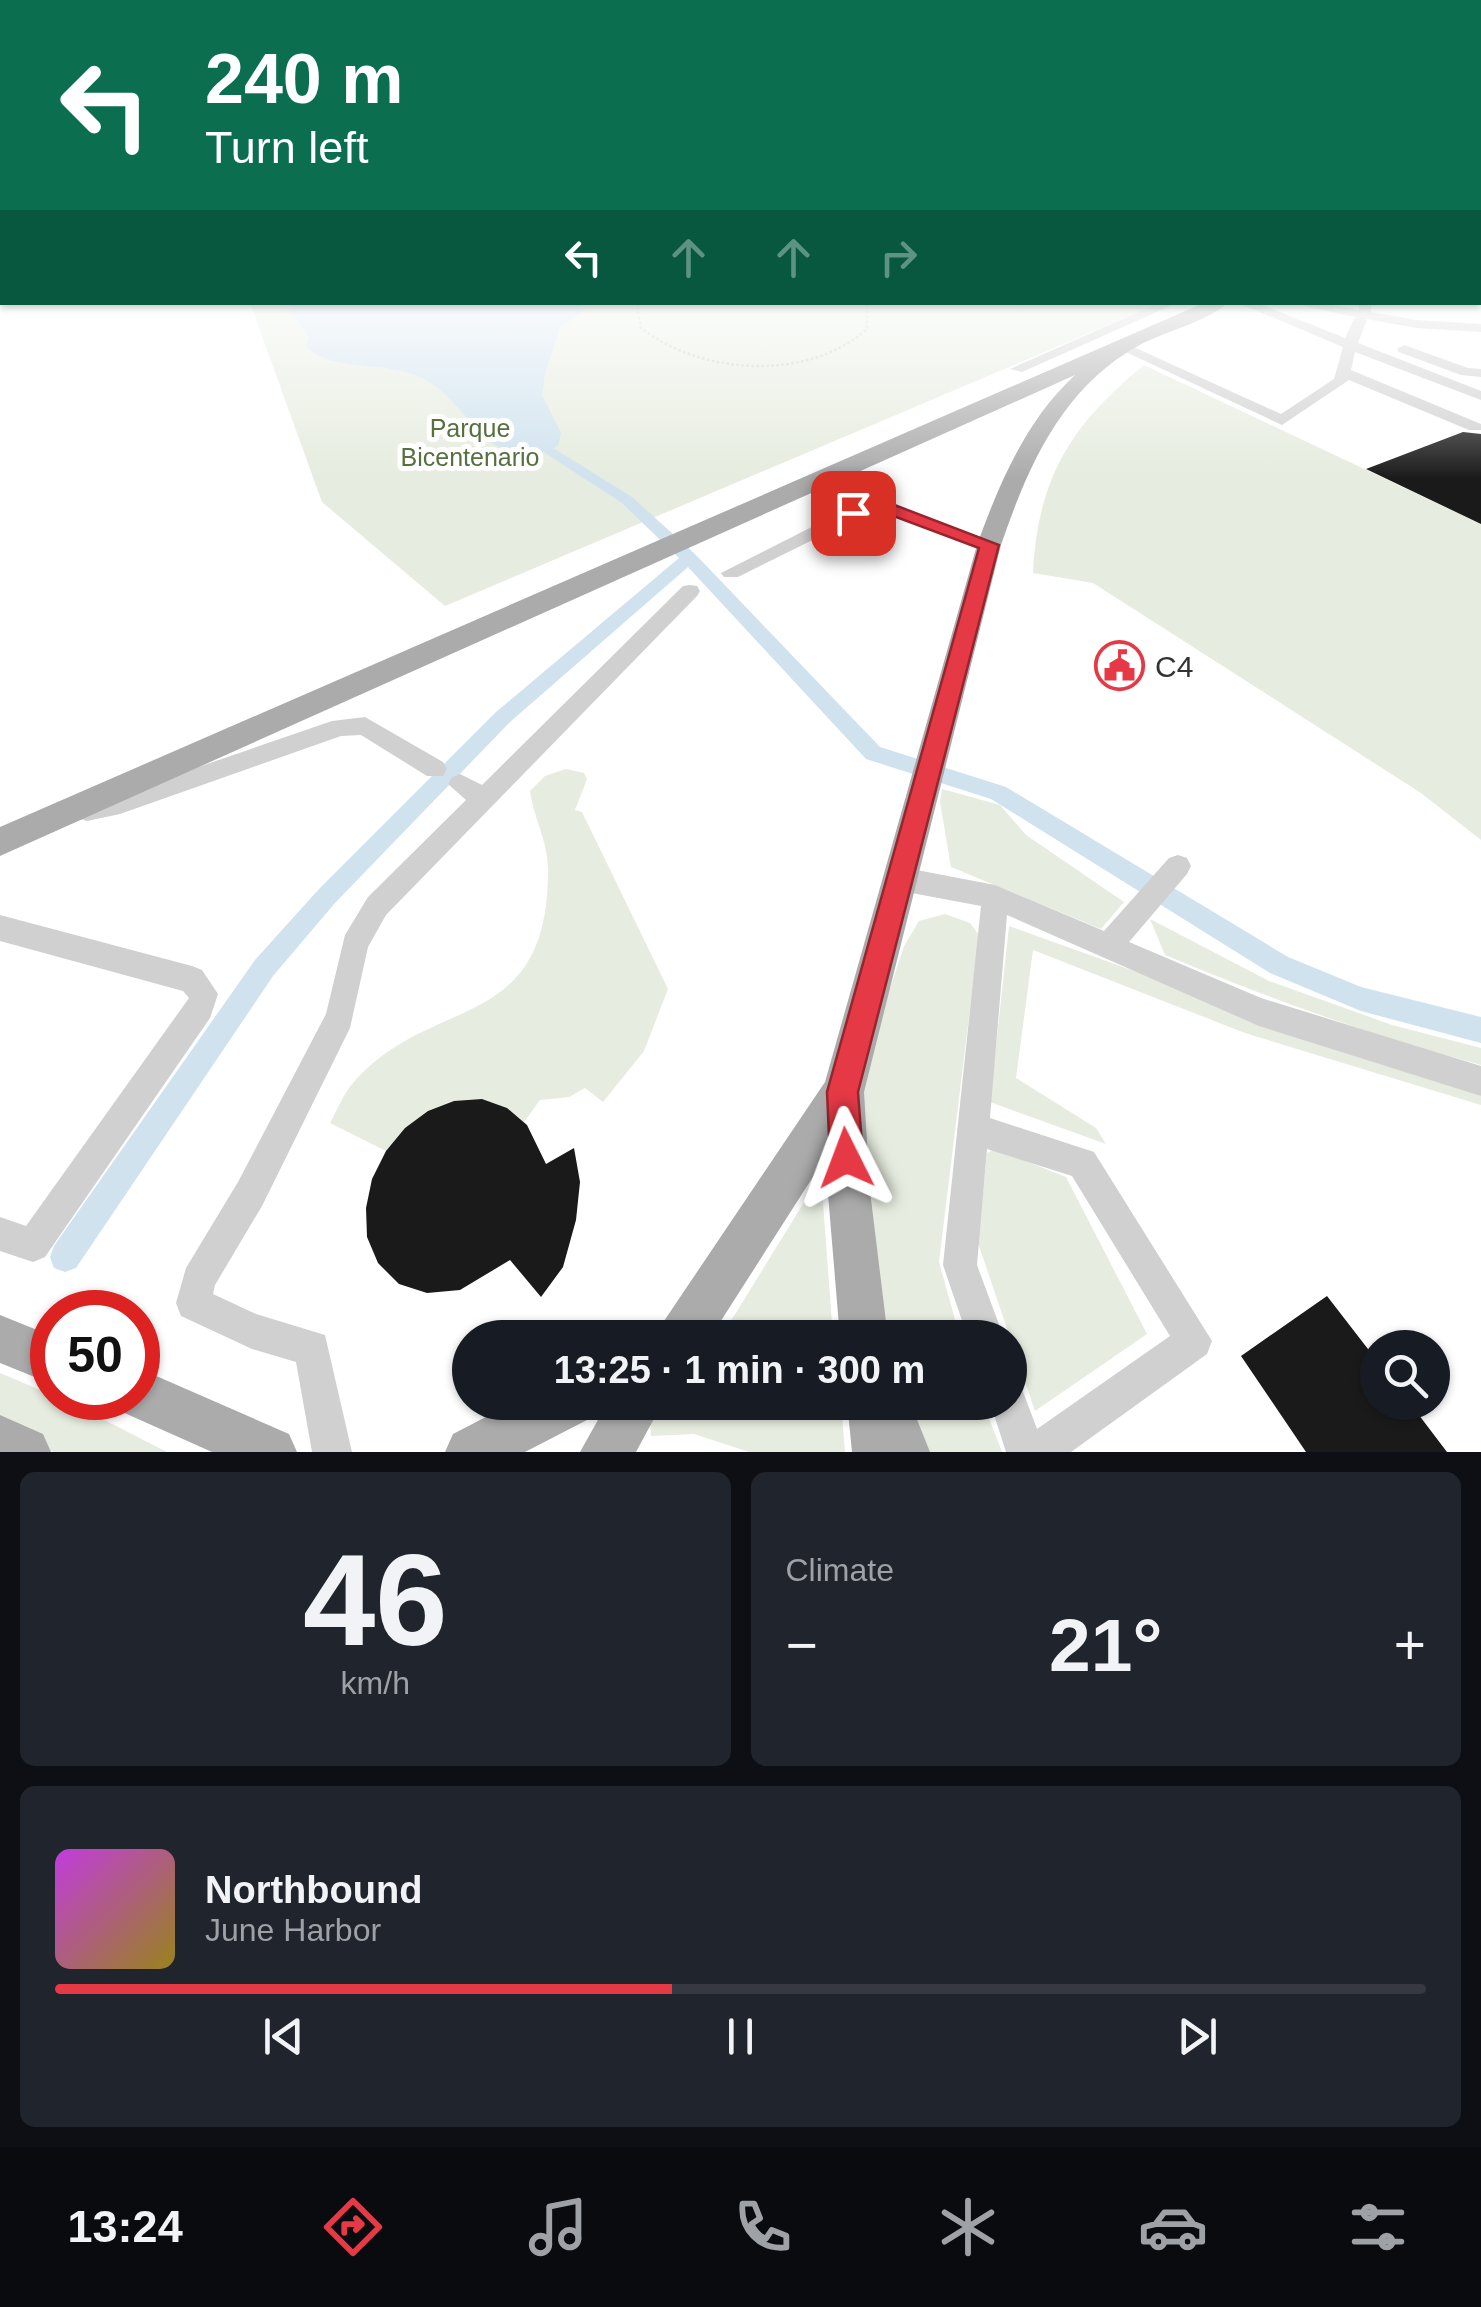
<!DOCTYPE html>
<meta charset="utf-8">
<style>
body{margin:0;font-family:Helvetica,sans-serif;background:#20242c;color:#f1f3f6;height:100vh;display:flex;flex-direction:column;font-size:38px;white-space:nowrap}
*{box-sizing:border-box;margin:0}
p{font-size:32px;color:#9ea1a6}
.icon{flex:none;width:55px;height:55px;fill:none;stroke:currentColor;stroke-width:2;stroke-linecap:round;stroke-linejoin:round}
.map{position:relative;height:1452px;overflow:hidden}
.drawer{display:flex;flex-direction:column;gap:20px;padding:20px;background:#0d0f14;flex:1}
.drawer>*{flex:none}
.hud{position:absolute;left:0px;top:0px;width:1482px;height:305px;box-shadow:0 2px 8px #0004;background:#0b6e4f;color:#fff;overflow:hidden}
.fabs{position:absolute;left:1360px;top:1330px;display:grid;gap:20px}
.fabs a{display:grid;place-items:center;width:90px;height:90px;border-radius:50%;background:#171b24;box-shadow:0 2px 8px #0004;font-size:50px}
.speed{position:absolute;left:30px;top:1290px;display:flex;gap:20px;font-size:50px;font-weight:700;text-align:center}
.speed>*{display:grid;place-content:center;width:130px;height:130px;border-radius:50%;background:#171b24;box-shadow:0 2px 8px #0004;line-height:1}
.speed .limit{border:15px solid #d22;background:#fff;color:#111}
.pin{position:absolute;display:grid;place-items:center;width:85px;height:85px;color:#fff;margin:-42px;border-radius:20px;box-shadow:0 5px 15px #0006}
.me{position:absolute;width:110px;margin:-55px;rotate:357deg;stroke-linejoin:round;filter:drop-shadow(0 0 8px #0008)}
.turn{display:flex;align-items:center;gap:35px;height:210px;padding:0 40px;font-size:45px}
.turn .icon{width:130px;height:130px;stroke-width:2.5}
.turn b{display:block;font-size:70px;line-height:85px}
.lanes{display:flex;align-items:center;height:95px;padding:0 40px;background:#0003;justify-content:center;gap:50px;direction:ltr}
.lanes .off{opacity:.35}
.big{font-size:75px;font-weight:600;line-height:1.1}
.drawer .tile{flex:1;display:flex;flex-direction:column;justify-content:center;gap:15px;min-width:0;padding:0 35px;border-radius:15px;background:#20242c}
.drawer .dial{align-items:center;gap:0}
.dial b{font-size:130px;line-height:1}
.song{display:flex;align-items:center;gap:30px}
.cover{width:120px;height:120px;border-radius:15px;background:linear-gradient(135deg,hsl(290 70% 55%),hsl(50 70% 35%))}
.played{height:10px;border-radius:5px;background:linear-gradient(90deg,#e63946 45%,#363941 45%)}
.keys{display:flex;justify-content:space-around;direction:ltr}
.heat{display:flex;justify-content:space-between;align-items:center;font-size:55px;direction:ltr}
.drawer .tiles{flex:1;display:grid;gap:20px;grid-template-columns:1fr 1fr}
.tile:last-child{grid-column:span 2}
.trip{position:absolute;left:452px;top:1320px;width:575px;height:100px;border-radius:50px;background:#171b24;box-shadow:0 2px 8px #0004;font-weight:600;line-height:100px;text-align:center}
.menu{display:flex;height:160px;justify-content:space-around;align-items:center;background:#090b0e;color:#9ea1a6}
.menu .icon{width:70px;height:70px}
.menu .selected{color:#e63946}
.menu b{font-size:45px;color:#f1f3f6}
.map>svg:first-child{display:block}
</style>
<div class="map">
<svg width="1481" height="1452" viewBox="0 0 1481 1452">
<rect width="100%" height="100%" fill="#fff"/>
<!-- green -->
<path fill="#e6ecdf" d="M 250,303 L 1160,303 L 445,606 L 322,502 Z
M 1144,365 L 1481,524 L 1481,840 L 1421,793 L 1093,583 L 1033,573 C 1038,477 1071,425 1144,365 Z
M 566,769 L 584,773 L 587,779 L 575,810 L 582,812 L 668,989 L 644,1051 L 603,1102 L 585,1088 L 569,1097 L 540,1100 L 524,1122 L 507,1108 L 482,1099 L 386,1151 L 330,1123 C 337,1111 343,1094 353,1083 C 431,993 547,1035 548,873 C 549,842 534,820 530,791 L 545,776 Z
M 942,789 L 1000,805 L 1026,835 L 1124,902 L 1101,929 L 951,867 L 940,802 Z
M 945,914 L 970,923 L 979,935 L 939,1262 L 960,1337 L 884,1338 L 860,1097 L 871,1046 L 904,946 L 919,921 Z
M 1150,919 L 1269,981 L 1392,1025 L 1481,1048 L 1481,1065 C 1372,1036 1268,998 1165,955 Z
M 1009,926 L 1481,1096 L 1481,1105 L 1245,1033 L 1033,950 L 1016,1078 L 1096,1128 L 1106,1144 L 990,1102 Z
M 995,1149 L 1066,1177 L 1147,1334 L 1035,1411 L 978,1243 L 987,1153 Z
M 821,1175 L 833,1337 L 721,1337 Z
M 0,1373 L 71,1403 L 167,1452 L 53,1452 L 0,1423 Z
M 667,1403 L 841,1403 L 845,1452 L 749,1452 L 694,1434 L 651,1436 L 650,1421 Z
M 902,1403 L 983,1403 L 1002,1452 L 919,1452 Z"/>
<!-- water -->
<path fill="#cfe2ee" d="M 284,303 L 588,303 L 581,313 L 560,328 L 545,374 L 542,395 L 561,433 L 558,446 C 493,479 473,411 431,383 C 392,357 340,376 306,347 L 309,337 Z"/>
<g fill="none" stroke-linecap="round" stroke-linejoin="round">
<!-- canal -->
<path fill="#cfe2ee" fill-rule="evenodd" d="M 550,446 L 632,497 L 695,554 L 880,747 L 1006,787 L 1288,957 L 1361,987 L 1481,1017 L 1481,1043 L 1361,1011 L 1270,973 L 991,799 L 866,759 L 688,567 L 510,722 L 335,903 L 273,976 L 76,1268 L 65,1272 L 54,1268 L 50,1257 L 54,1246 L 255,960 L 319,889 L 496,712 L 679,558 L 622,503 L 545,453 L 543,450 Z"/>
</g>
<!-- building -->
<path fill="#1a1a1a" d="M 1463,432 L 1481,434 L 1481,524 L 1366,469 Z
M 482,1099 L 507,1108 L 527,1125 L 546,1164 L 574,1148 L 580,1182 L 576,1220 L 563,1267 L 541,1297 L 510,1260 L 460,1290 L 427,1293 L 399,1284 L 378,1263 L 367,1237 L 366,1208 L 372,1179 L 386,1151 L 405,1128 L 428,1111 L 454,1101 Z
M 1327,1296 L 1378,1362 L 1378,1402 L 1409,1402 L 1447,1452 L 1306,1452 L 1241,1356 Z"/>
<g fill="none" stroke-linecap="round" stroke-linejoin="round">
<!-- path -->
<path stroke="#cdcdcd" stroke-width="2.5" stroke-dasharray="2.5 2.5" stroke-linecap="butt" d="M 636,302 L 641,328 C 701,375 808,382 867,329 L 867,307 L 871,302"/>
<!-- minor -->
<path fill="#d0d0d0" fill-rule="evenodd" d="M 1161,302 L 1179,302 L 1022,372 L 1010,369 Z
M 1236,302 L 1255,302 L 1345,338 L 1355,317 L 1287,302 L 1317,302 L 1359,310 L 1359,302 L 1372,302 L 1371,312 L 1416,320 L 1481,324 L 1481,332 L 1416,328 L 1367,319 L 1358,343 L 1481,391 L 1481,400 L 1355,352 L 1351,370 L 1481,424 L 1481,430 L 1469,430 L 1349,380 L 1282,425 L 1115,347 L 1127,344 L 1281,414 L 1334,379 L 1343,347 Z
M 1404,345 L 1468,368 L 1481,369 L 1481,377 L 1461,375 L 1399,352 L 1397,349 Z
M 885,501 L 998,545 L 995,549 L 983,549 L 884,512 L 859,517 L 738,577 L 724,577 L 721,573 L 847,509 Z
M 690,585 L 697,586 L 700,591 L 697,596 L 386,915 L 368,947 L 350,1028 L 262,1206 L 215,1285 L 213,1294 L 256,1314 L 325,1335 L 352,1452 L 312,1452 L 296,1362 L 252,1349 L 181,1316 L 176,1303 L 186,1268 L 238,1182 L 326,1014 L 345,935 L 368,897 L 466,800 L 448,784 L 452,777 L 460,774 L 482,785 L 683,586 Z
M 365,717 L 443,762 L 447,769 L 443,776 L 427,776 L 361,735 L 341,736 L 120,814 L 87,821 L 78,818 L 75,811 L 78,804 L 120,794 L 332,721 Z
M 1178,855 L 1187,858 L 1191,866 L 1187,874 L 1129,942 L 1261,998 L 1481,1066 L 1481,1096 L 1259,1026 L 1007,915 L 990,1118 L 1094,1152 L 1212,1341 L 1207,1354 L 1071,1452 L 1006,1452 L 990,1402 L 1010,1402 L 1010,1383 L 1022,1389 L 1037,1429 L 1170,1336 L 1072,1176 L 987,1149 L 977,1265 L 1004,1338 L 968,1338 L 943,1265 L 981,906 L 901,891 L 892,887 L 888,879 L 892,871 L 901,867 L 995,885 L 1104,931 L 1169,858 Z
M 0,915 L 192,966 L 202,970 L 218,994 L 210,1018 L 45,1257 L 33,1262 L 0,1251 L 0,1217 L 26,1226 L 189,998 L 183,991 L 0,941 Z"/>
<!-- major -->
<path fill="#ababab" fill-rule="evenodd" d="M 1206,302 L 1229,302 C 1205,323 1167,330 1138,346 C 1062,388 1028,466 1001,545 L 864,1092 L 870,1191 L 888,1338 L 840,1338 L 825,1158 L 710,1338 L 657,1338 L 664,1321 L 825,1082 L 977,545 C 999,484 1026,420 1075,375 L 0,856 L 0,827 Z
M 0,1315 L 52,1336 L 52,1384 L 0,1363 Z
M 138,1368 L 289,1434 L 297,1452 L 212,1452 L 120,1411 L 115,1398 L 138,1398 Z
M 515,1402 L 594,1402 L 587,1420 L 525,1452 L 445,1452 L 453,1434 Z
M 608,1402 L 663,1402 L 636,1452 L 580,1452 Z
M 847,1402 L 910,1402 L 930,1452 L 852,1452 Z
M 0,1415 L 43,1434 L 51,1452 L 0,1452 Z"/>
</g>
<!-- sky -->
<linearGradient id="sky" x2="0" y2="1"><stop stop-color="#9ec6ea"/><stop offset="0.58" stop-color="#fff"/><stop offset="1" stop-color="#fff" stop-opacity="0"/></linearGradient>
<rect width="1481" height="479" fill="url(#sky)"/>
<!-- route -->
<path fill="#e63946" stroke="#96252e" stroke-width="2.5" d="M 884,501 L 999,545 L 858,1092 L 863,1158 L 858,1170 L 846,1174 L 835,1170 L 830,1158 L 827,1092 L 979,548 L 883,512 L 853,519 L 844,513 Z"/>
<!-- icons -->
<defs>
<symbol id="civic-ring" viewBox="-11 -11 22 22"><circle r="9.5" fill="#fff" stroke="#e63946" stroke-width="1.5"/><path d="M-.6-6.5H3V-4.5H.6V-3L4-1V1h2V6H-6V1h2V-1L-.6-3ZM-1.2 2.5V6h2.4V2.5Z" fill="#e63946"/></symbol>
</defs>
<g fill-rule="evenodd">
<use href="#civic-ring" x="1092" y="638" width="55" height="55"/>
</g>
<g text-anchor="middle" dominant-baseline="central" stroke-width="10" stroke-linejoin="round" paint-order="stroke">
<!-- far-park labels -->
<g font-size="25" fill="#56703f" stroke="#fff">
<text x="470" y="428">Parque<tspan x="470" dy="29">Bicentenario</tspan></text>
</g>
<!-- poi labels -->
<g font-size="30" fill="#333" stroke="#fff" text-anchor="start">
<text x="1155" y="666">C4</text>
</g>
</g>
</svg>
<div class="fabs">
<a><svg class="icon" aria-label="search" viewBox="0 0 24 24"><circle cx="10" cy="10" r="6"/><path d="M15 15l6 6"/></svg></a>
</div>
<div class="speed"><div class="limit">50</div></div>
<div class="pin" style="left:853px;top:513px;background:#d93025"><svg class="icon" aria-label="arrive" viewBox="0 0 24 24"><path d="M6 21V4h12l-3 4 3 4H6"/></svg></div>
<svg class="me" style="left:846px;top:1158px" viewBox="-20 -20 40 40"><path d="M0-17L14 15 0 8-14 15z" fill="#e63946" stroke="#fff" stroke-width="4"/></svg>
<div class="trip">13:25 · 1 min · 300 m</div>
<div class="hud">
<div class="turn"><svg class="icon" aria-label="left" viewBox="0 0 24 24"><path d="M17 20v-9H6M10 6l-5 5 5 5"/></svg><div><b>240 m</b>Turn left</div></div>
<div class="lanes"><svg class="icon" aria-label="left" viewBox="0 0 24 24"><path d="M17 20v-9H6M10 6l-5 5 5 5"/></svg><svg class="icon off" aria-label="ahead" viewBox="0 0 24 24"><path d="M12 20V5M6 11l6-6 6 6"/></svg><svg class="icon off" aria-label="ahead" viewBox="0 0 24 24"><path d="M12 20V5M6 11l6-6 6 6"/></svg><svg class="icon off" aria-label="right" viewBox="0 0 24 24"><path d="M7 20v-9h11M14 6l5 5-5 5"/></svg></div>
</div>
</div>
<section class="drawer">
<div class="tiles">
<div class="tile dial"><b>46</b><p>km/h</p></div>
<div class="tile"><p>Climate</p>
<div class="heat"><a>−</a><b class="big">21°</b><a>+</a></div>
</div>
<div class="tile">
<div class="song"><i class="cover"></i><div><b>Northbound</b><p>June Harbor</p></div></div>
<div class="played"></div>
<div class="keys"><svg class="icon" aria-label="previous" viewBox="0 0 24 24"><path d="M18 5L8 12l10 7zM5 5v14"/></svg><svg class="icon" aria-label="pause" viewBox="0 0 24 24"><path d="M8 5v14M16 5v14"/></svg><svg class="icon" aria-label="next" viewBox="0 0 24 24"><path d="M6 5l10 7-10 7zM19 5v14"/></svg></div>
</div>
</div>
</section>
<nav class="menu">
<b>13:24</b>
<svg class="icon selected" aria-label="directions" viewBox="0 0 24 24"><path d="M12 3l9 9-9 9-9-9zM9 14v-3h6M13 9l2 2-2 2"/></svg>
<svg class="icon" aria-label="music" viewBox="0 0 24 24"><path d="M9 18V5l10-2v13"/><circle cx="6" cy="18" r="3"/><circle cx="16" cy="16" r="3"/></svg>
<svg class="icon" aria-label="phone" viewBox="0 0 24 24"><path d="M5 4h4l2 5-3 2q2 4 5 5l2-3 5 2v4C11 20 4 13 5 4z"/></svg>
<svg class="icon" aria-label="climate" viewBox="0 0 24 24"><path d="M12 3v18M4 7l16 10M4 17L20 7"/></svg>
<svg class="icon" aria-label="car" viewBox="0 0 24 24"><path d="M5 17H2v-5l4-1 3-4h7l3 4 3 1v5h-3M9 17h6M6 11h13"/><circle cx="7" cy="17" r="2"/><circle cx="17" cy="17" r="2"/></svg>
<svg class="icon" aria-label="filters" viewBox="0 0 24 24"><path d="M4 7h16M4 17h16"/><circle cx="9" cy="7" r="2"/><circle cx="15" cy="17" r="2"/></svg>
</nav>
